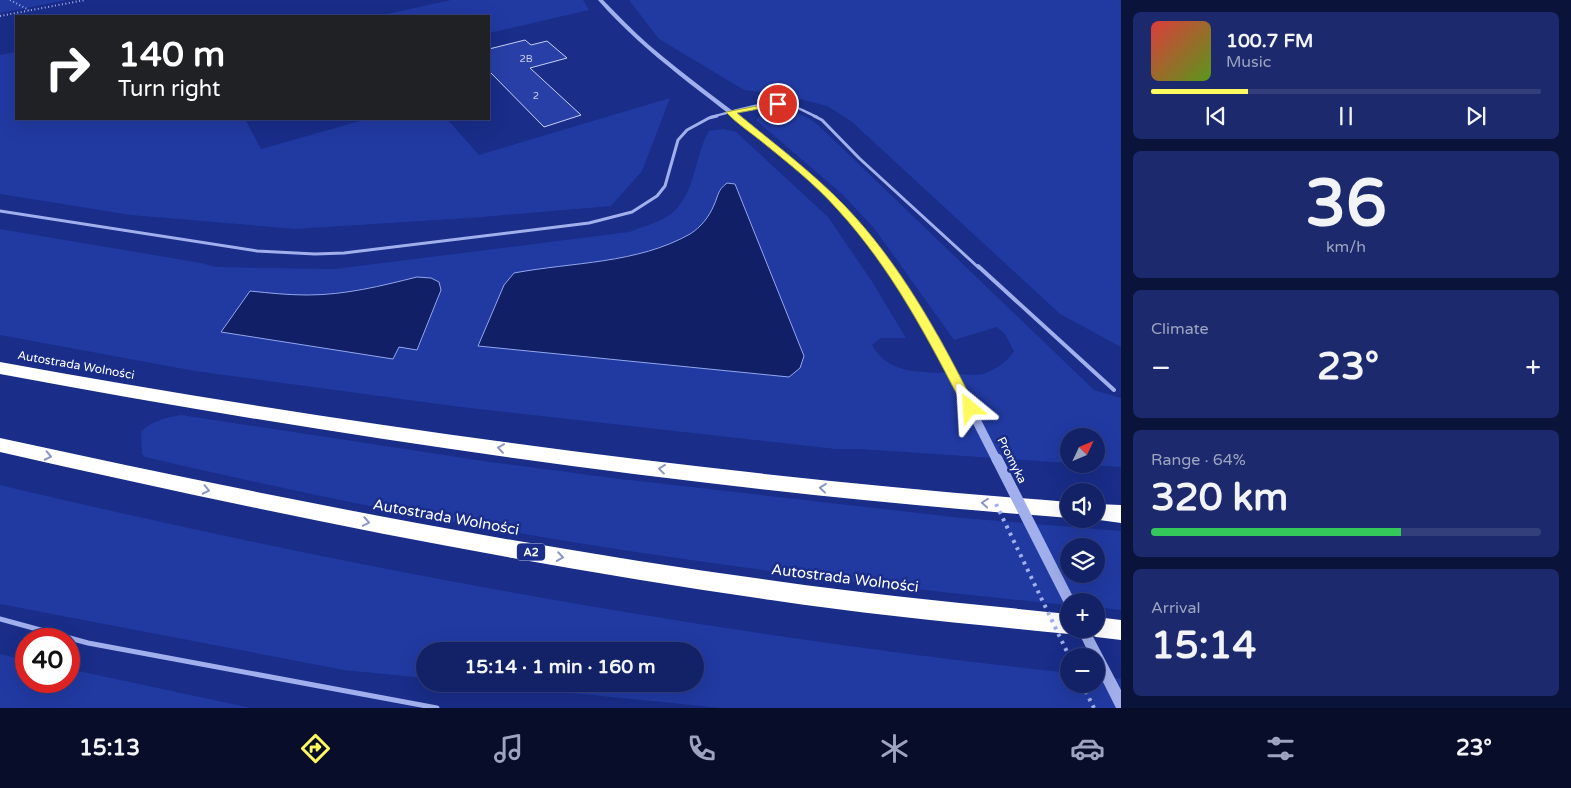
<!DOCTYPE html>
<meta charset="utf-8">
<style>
body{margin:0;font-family:"Varela Round",sans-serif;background:#1c2a6d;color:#f1f3f6;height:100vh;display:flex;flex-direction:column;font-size:19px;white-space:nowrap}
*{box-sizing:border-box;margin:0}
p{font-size:16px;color:#9da4c0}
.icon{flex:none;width:28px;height:28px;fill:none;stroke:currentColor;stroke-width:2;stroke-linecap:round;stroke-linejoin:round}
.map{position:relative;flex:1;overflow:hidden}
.drawer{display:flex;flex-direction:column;gap:12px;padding:12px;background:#0a1339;width:450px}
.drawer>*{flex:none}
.guide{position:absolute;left:15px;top:15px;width:475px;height:105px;border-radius:0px;box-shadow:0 5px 20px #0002,0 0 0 1px #323f7b;background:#202124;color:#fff;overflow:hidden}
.needle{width:32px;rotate:46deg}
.tools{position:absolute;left:1060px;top:428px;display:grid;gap:10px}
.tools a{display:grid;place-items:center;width:45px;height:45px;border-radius:50%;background:#132267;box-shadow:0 5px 20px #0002,0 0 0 1px #323f7b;font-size:25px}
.speed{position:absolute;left:15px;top:628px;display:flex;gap:10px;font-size:25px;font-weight:700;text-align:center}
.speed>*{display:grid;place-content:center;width:65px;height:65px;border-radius:50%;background:#132267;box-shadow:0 5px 20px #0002,0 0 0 1px #323f7b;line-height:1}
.speed .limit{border:8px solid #d22;background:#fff;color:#111}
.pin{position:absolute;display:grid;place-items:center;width:42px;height:42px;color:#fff;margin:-21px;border:2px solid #fff;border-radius:50%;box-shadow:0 1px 5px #0007}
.me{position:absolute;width:55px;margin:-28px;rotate:333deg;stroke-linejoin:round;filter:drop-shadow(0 0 4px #0008)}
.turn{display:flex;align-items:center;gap:18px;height:105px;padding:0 20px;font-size:22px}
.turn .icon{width:65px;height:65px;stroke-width:2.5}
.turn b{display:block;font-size:35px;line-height:42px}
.big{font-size:38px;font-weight:800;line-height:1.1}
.drawer .tile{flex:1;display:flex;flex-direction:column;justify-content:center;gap:8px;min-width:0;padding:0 18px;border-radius:8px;background:#1c2a6d}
.drawer .dial{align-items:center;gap:0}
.dial b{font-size:65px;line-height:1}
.song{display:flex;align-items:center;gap:15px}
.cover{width:60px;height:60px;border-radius:8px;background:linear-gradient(135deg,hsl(0 70% 55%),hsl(90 70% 35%))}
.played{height:5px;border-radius:2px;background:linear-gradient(90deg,#fffa5d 25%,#323f7b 25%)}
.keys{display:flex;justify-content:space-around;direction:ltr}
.heat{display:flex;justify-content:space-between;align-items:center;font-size:28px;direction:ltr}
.charge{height:8px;border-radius:4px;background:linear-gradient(90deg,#34c759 64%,#323f7b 0)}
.trip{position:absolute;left:416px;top:642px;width:288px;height:50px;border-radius:25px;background:#132267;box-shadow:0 5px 20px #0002,0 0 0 1px #323f7b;font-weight:800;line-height:50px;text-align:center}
.tab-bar{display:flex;height:80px;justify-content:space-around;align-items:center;background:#080e29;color:#9da4c0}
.tab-bar .icon{width:35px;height:35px}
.tab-bar .on{color:#fffa5d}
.tab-bar b{font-size:22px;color:#f1f3f6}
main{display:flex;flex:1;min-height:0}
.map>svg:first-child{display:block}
</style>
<main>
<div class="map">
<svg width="1121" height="708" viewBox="0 0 1121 708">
<rect width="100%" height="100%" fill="#192d89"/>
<!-- green -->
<path fill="#213aa2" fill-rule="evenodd" d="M 0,0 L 67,0 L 0,13 Z
M 451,0 L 583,0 L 589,10 L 489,33 L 489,16 L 379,16 Z
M 629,0 L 1121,0 L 1121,347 L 1060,314 L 851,121 L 827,106 L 780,94 L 744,90 L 659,39 Z
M 16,52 L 16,119 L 245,119 L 261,149 L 367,119 L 447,119 L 479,155 L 670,98 L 642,171 L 611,206 L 482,217 L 296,229 L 131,215 L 0,194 L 0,55 Z
M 765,111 C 788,111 799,110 818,125 L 1094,390 L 1121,398 L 1121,467 L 1073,464 L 1096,464 L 1096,436 L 1069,436 L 1069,463 L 859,449 L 836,449 L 453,406 L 195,371 L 0,335 L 0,229 L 201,263 L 216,267 L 335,269 L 629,232 C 645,226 667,221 678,207 C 696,186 695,155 709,131 L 723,129 L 736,132 L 828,217 L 873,283 L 906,338 L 881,338 L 872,345 C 888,375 922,372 952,373 C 961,374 974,376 983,374 C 996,369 1006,363 1014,351 L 1005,334 L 997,327 L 954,340 L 874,228 L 842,194 L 756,120 ZM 719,189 L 789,377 L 529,270 C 579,263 670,258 705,221 C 713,213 717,200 719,189 ZM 417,277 L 431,278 L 438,282 L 399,347 L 307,295 C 345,293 380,286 417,277 Z
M 181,415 L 490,462 L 612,478 L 962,518 L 1121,531 L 1121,610 L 1096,607 L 1096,601 L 1069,601 L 1069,605 C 869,586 670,560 472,525 C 362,506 254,482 145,457 L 142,454 L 141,432 C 149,422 168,417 181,415 ZM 1069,546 L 1096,546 L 1096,574 L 1069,574 Z
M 0,485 C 352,569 709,634 1069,673 L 1069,684 L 1096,684 L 1096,676 L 1121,679 L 1121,708 L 721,708 L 482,684 L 695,684 L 695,651 L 425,651 L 425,678 L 344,670 L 0,604 Z
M 0,654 L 26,660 L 26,681 L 69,681 L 69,669 L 251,708 L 0,708 Z"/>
<!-- water -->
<path fill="#101f66" stroke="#94a7f0" d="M 727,183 L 735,184 L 804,356 L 800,368 L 789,377 L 478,346 L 504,285 L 514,273 C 572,262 637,264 690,234 C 701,227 709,217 714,205 C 719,194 717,191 727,183 Z
M 417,277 L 431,278 L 439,282 L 441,290 L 417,350 L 399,347 L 393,359 L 221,332 L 250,291 C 269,293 288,295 307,295 C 345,295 381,286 417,277 Z"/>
<!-- building -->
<path fill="#273fa7" stroke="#c7d1fa" d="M 525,40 L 531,45 L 547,41 L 567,58 L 530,68 L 581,115 L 544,127 L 489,71 L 489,49 Z"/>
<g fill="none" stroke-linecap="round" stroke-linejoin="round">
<!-- path-far1 -->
<path stroke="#a1b0ed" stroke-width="2" stroke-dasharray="1 2.5" stroke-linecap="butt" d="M 10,0 L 29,10
M 0,16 L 85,0"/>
<!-- path -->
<path stroke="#a1b0ed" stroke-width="4" stroke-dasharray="3 5" stroke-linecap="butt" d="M 1082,684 L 1094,708"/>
<!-- service-far3 -->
<path stroke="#a1b0ed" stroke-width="2.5" d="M 711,117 C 737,111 766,99 792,106 C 800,108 809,114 817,117"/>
<!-- service-far2 -->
<path stroke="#a1b0ed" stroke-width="3" d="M 814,116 L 822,120 L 859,158 L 979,268
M 0,211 L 257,251 L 315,254 L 344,253 L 589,223 L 632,212 L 657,196 L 665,186 L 678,140 L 687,130 L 709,118 L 717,116"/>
<!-- service-far1 -->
<path stroke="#a1b0ed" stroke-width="4" d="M 978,266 L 1114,390"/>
<!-- service -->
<path stroke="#a1b0ed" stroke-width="5" d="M 0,619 L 88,643 L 437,708"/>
<!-- tertiary -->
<path fill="#a1b0ed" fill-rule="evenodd" d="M 598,0 L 603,0 C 618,15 633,31 649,45 C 705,93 767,133 821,183 C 869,228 904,282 938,337 L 939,339 L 938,341 L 932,341 C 892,275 853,218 794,166 C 730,110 655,65 598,0 Z
M 1077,629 L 1089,629 L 1121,690 L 1121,708 L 1116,708 L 1096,668 L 1096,656 L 1090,656 Z"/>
<!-- motorway -->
<path fill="#fff" fill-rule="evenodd" d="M 0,362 C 354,426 710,475 1069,502 L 1069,518 C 710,491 354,440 0,374 Z
M 0,438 C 257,494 516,546 776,581 C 874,595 971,604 1069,614 L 1069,629 L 1077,629 L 1069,634 C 970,624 870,615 771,600 C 512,563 255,510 0,452 Z
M 1096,504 L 1121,505 L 1121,523 L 1092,519 L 1096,519 Z
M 1096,617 L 1121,620 L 1121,640 L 1096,637 L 1089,634 L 1087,629 L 1096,629 Z"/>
<!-- path-bridge -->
<path stroke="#a1b0ed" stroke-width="4" stroke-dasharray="3 5" stroke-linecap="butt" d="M 996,504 L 1069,656"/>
<!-- tertiary-bridge-far1 -->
<path stroke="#a1b0ed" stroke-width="9" d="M 935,339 L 997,461"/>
<!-- tertiary-bridge -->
<path stroke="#a1b0ed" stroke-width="11" d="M 997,459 L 1069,601"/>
</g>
<!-- one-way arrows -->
<defs><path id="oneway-chevron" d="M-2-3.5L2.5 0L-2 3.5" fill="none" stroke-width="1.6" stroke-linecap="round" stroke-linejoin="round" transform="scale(1.25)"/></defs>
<g stroke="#8c96c4">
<use href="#oneway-chevron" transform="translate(501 448) rotate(-172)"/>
<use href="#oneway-chevron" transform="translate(48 456) rotate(12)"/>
<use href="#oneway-chevron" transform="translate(662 469) rotate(-173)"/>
<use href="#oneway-chevron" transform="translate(823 488) rotate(-174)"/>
<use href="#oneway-chevron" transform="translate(206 490) rotate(12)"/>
<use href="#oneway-chevron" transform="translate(985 503) rotate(-175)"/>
<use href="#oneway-chevron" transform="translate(366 522) rotate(11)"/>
<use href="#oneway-chevron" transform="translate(560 557) rotate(9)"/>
</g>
<!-- route -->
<path fill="#fffa5d" stroke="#a6a23c" d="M 778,102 L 780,102 L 780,105 L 737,113 C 773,143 811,171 844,205 C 900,263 940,336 976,408 L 974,412 L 966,412 C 929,340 892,269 838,210 C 815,184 788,163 761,141 C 750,132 736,123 726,112 Z"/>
<g text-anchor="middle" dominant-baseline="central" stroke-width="5" stroke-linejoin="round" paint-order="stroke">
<!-- number labels -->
<g font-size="10" fill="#c9cfe9">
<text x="526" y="59">2B</text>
<text x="536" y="96">2</text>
</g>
<!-- shield labels -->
<rect fill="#192d89" stroke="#bac0dc" stroke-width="1" x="517" y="543.5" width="28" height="17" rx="4"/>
<g font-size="11" font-weight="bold" fill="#fff">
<text x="531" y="552">A2</text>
</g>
<!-- street labels -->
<g font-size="12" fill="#fff" stroke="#192d89">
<text transform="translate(76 365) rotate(10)">Autostrada Wolności</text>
<text transform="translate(1012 460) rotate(63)">Promyka</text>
</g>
<!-- near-street labels -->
<g font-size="15" fill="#fff" stroke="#192d89">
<text transform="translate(446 517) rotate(10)">Autostrada Wolności</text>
<text transform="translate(845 578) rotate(7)">Autostrada Wolności</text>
</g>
</g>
</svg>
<div class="tools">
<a><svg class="needle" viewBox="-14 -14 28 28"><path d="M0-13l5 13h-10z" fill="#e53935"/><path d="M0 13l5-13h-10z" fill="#9da4c0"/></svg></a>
<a><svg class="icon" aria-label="sound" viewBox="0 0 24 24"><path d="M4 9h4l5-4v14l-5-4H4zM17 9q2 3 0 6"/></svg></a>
<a><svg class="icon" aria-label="layers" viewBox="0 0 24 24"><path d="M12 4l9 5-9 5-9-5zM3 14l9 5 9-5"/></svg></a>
<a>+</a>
<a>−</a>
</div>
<div class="speed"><div class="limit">40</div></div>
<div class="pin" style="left:778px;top:104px;background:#d93025"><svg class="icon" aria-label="arrive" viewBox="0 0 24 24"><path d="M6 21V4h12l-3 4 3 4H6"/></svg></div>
<svg class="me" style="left:970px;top:408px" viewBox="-20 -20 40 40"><path d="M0-17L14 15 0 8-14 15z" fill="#fffa5d" stroke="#fff" stroke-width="4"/></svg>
<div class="trip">15:14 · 1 min · 160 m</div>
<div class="guide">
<div class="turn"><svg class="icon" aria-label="right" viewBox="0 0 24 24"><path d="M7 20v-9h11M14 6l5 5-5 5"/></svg><div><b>140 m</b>Turn right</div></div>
</div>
</div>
<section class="drawer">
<div class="tile">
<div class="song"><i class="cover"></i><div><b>100.7 FM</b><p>Music</p></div></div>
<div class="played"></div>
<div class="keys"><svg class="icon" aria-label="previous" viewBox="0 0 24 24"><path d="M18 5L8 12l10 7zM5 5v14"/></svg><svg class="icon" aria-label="pause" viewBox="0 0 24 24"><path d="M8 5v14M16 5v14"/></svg><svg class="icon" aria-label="next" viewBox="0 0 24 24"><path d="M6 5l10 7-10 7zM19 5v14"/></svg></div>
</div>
<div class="tile dial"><b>36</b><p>km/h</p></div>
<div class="tile"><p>Climate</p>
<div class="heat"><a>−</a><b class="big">23°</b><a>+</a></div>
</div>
<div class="tile"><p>Range · 64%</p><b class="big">320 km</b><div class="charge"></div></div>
<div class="tile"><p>Arrival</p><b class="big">15:14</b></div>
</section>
</main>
<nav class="tab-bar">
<b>15:13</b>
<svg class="icon on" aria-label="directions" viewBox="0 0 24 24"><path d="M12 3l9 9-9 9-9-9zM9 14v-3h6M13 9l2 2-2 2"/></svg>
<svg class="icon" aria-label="music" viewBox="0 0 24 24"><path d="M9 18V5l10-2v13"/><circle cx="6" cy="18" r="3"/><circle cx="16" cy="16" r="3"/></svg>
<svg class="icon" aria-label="phone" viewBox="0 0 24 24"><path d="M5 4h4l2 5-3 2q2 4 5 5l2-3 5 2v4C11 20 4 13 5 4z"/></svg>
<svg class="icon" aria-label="climate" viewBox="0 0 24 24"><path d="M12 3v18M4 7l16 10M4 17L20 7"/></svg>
<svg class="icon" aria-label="car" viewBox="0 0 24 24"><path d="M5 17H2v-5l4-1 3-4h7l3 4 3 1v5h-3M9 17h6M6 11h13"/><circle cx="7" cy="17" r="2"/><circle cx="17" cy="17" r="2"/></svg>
<svg class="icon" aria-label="filters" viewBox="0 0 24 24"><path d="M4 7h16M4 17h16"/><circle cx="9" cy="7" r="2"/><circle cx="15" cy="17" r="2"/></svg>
<b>23°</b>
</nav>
